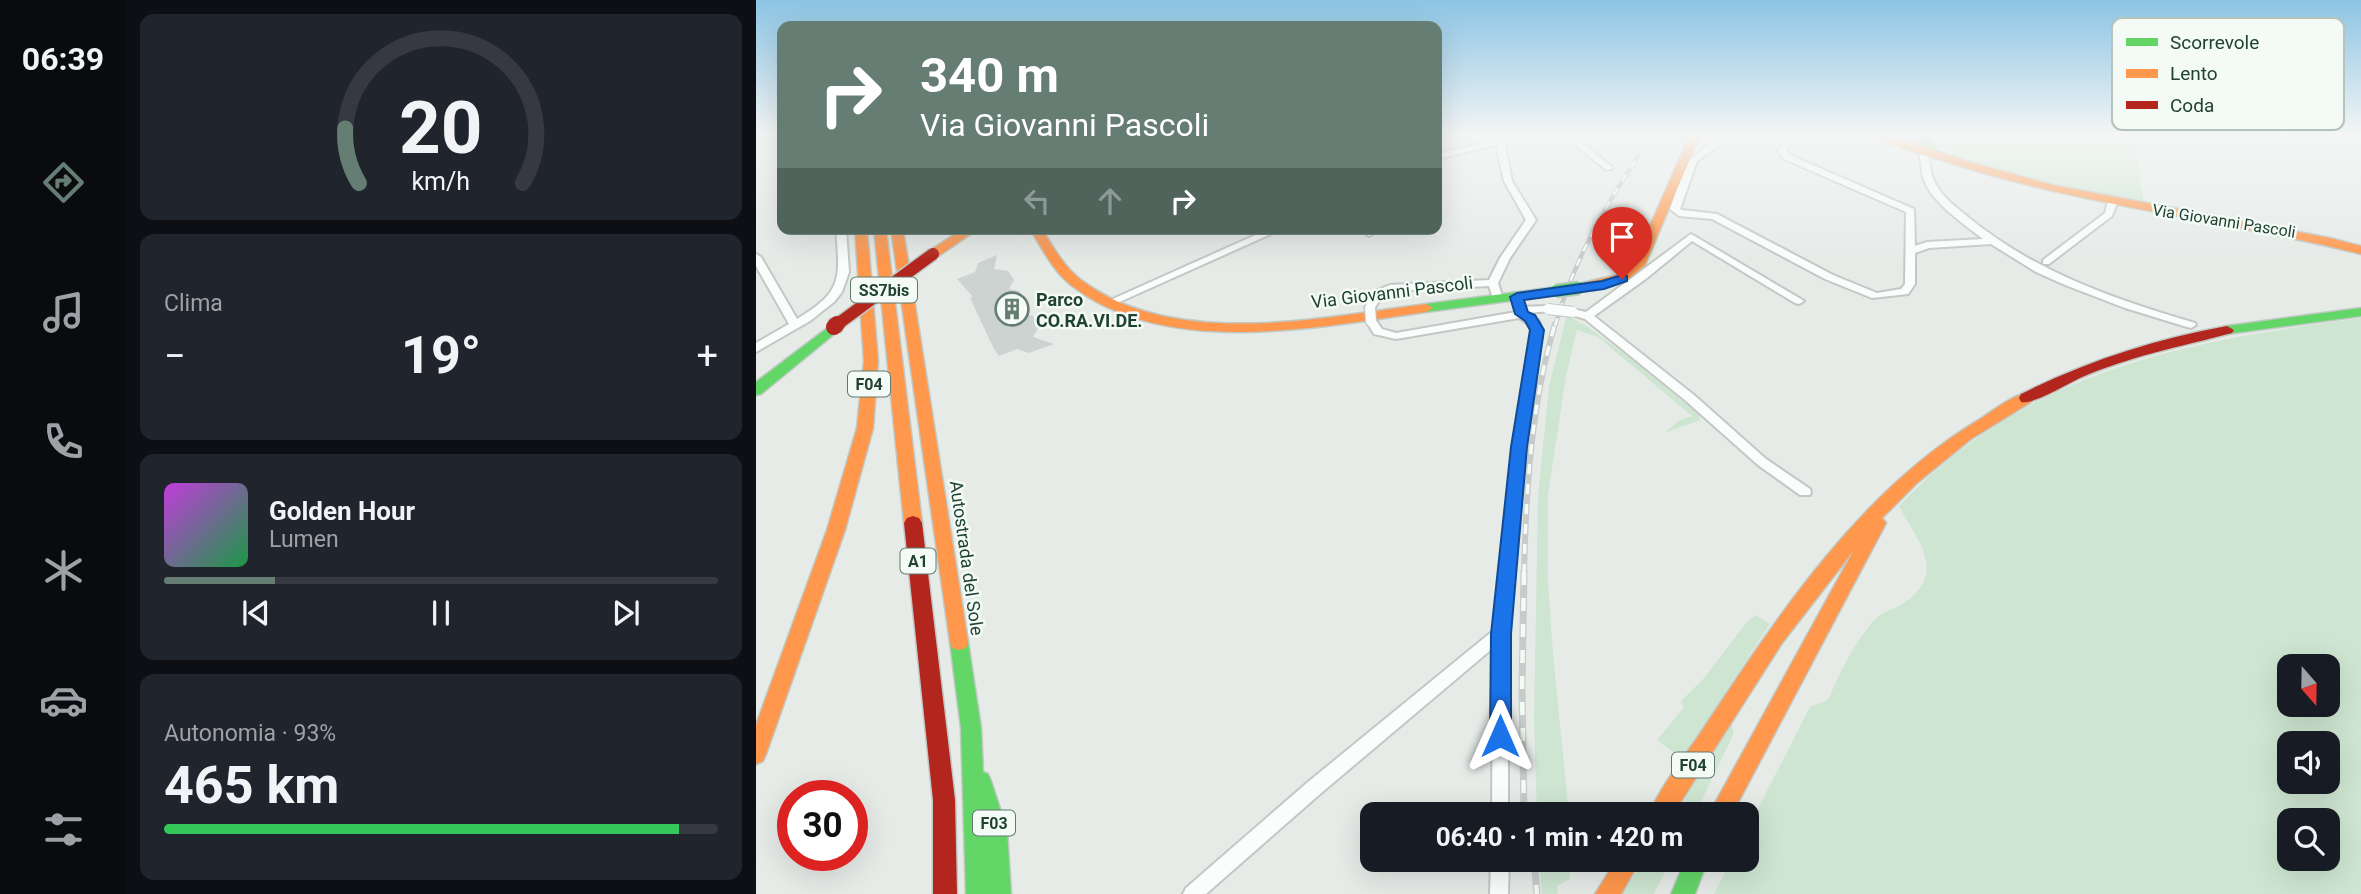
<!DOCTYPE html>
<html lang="it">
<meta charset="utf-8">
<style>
body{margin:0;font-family:Roboto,sans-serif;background:#20242c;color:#f1f3f6;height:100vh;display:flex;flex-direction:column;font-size:26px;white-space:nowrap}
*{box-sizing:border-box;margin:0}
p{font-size:23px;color:#9ea1a6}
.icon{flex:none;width:38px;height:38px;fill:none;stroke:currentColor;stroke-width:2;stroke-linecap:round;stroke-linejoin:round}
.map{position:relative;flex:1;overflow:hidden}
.side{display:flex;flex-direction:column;gap:14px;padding:14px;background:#0d0f14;width:630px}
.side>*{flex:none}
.top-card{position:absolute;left:21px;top:21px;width:665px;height:214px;border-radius:14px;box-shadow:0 7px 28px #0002;background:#657d73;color:#fff;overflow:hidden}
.needle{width:46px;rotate:160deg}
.fabs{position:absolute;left:1521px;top:654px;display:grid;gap:14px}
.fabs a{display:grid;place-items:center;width:63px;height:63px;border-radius:14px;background:#171b24;box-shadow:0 7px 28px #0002;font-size:35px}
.speed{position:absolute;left:21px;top:780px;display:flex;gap:14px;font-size:35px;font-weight:700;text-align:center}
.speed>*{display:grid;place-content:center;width:91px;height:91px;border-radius:50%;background:#171b24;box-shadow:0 7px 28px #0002;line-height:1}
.speed .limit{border:10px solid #d22;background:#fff;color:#111}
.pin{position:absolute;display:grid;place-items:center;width:60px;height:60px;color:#fff;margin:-72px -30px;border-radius:50% 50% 50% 0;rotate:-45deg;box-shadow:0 0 7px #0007}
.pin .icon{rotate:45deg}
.me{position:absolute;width:77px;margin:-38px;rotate:0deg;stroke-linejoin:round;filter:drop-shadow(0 0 5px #0008)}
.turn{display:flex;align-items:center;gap:24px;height:147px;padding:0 28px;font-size:32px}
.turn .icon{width:91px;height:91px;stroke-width:2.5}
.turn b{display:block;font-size:49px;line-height:60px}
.lanes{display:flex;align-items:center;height:66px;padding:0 28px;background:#0003;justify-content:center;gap:35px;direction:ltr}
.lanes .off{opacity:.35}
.big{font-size:52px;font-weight:700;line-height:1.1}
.side .tile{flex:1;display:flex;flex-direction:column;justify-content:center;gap:10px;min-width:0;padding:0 24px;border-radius:14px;background:#20242c}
.side .dial{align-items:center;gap:0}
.dial svg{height:182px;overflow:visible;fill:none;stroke:#363941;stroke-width:7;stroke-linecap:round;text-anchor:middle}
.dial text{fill:#f1f3f6;stroke:none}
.song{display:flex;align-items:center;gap:21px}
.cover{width:84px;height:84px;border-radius:10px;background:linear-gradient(135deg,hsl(290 70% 55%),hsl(140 70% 35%))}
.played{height:7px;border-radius:4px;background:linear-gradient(90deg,#657d73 20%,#363941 20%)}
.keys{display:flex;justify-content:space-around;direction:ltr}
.heat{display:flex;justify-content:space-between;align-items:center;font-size:38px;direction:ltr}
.charge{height:10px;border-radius:5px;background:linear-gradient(90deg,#34c759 93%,#363941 0)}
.trip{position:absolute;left:604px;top:802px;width:399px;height:70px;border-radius:14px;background:#171b24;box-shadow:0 7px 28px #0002;font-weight:700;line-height:70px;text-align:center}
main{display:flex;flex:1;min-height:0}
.tabs{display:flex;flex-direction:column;width:126px;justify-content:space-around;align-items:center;background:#090b0e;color:#9ea1a6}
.tabs .icon{width:49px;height:49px}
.tabs .on{color:#657d73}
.tabs b{font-size:32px;color:#f1f3f6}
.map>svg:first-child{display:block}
</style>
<main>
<nav class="tabs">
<b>06:39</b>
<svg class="icon on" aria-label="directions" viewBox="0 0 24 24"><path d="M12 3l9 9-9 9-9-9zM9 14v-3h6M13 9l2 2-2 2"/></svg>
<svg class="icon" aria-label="music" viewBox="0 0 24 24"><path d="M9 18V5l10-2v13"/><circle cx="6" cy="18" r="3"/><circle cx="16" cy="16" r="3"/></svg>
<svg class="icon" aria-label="phone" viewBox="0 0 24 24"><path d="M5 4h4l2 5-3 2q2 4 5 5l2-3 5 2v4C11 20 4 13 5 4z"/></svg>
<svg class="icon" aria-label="climate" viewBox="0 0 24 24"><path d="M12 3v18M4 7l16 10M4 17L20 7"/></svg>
<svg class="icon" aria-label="car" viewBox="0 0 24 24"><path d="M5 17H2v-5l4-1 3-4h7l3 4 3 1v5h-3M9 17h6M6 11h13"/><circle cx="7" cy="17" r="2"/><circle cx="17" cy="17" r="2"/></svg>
<svg class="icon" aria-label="filters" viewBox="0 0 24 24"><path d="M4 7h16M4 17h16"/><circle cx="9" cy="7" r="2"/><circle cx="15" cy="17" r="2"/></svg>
</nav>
<section class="side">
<div class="tile dial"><svg viewBox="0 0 100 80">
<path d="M14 69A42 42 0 1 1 86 69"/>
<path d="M14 69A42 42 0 0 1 8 45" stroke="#657d73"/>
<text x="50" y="56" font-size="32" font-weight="700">20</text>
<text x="50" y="72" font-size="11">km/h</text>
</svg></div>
<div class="tile"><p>Clima</p>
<div class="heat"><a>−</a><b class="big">19°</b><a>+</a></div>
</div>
<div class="tile">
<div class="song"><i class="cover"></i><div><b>Golden Hour</b><p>Lumen</p></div></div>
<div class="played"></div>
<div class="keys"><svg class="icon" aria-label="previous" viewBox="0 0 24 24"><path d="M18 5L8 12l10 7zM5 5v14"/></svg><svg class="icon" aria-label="pause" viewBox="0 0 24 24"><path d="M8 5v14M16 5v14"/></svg><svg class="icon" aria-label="next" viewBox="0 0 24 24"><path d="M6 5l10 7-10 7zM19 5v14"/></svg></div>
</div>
<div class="tile"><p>Autonomia · 93%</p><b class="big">465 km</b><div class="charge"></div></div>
</section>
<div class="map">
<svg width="1605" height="894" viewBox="0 0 1605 894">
<rect width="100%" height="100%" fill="#e6ebe8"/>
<!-- green -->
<path fill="#cee6d1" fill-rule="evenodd" d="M 1174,135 L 1394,135 L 1398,148 L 1380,145 L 1388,205 C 1354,199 1181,166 1174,135 Z
M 811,315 L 832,327 L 881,363 L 943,415 L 944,420 L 908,433 L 924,420 L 936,416 L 842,337 L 821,330 L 810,376 L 792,495 L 792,580 L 797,655 L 813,814 L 781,814 L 778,721 L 782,495 L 793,386 Z
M 1605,318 L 1605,894 L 958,894 L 976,859 L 990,859 L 991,830 L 1054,707 L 1072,700 C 1084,672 1098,643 1118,620 C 1127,610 1141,609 1151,601 C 1191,570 1160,539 1143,506 C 1274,369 1425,342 1605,318 ZM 1533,667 L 1572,667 L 1572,705 L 1533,705 ZM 1533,744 L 1572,744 L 1572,782 L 1533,782 ZM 1533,821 L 1572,821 L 1572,859 L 1533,859 Z
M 999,615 L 1014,624 L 965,699 L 977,729 L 977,735 L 939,814 L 920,814 L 930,798 L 918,753 L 901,740 L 928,707 L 925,701 L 948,678 L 990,623 Z
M 783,859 L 814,859 L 814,879 L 801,886 L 802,894 L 786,894 Z
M 889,859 L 916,859 L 898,894 L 866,894 Z"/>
<!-- building -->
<path fill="#ccd3d0" d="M 241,255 L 238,269 L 252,271 L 258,280 L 253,289 L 263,291 L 269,301 L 264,312 L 277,316 L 283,327 L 277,337 L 298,344 L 273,353 L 261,349 L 243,356 L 238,349 L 214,298 L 217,297 L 201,279 L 219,272 L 222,263 Z"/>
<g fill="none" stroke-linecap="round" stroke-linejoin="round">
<defs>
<path id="street" d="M 745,135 L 753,135 L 748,142 L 756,181 L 780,220 L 754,258 L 742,283 L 747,299 L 746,301 L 738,301 L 733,286 L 636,291 L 625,296 L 618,310 L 610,310 L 609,308 L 617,292 L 634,285 L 733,280 L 744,258 L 770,220 L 748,181 L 740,145 L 681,159 L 681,154 L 741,140 Z
M 807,135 L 816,135 L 857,168 L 850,170 Z
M 854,135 L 862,135 L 857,138 L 854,138 Z
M 965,135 L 973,135 L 965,144 L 941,161 L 924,209 L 926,210 L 961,214 L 1077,275 L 1121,293 L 1145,289 L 1149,284 L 1150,212 L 1028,159 L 1022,151 C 1027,140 1034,135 1046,135 L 1033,145 L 1030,151 L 1034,155 L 1158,209 L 1159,246 L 1171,242 L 1227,239 C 1207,223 1177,204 1168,180 C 1165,171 1165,161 1163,152 L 1167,149 L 1171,152 C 1174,162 1174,174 1179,183 C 1186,197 1201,208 1212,217 C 1279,272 1357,299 1439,323 L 1440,325 L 1435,328 L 1431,327 L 1369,308 L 1309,285 L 1280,272 L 1235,244 L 1173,248 L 1159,253 L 1159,284 L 1152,294 L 1116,298 L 1069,279 L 956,219 L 923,216 L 914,209 L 925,177 L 934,160 Z
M 1357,198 L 1362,201 L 1356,216 L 1293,264 L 1287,264 L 1287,260 L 1349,213 L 1352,201 Z
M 80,229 L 90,229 L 93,272 L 86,292 L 78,302 L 54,321 L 0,352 L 0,343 L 33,324 L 0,266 L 0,254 L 5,257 L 41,319 C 87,292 84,278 80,229 Z
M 513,229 L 526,229 L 359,304 L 351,304 L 350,302 Z
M 603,229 L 614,229 L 618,233 L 613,236 Z
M 935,234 L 1048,301 L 1043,304 L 1039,303 L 936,241 L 891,278 L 838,316 L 938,395 L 1010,459 L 1054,489 L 1055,492 L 1054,495 L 1044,495 L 1002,465 L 930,401 L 829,319 L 813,314 L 812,312 L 817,309 L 830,312 Z
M 792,306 L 796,307 L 797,309 L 796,311 L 771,313 L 783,321 L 786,330 L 769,447 L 752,633 L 752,814 L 736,814 L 737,648 L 564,794 L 450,894 L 427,894 L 430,888 L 552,782 L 738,630 L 757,447 L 776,330 L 774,325 L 763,318 L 640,339 L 618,334 L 610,321 L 615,318 L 619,319 L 626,329 L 640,333 L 760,312 L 760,308 L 764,307 Z
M 735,859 L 753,859 L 752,894 L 734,894 Z"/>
<path id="fast" d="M 1161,135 L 1171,135 L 1180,147 L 1179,149 L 1171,149 Z
M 800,287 L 807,291 L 805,294 L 670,312 L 663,308 L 670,304 Z
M 1605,308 L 1605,316 L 1471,334 L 1464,330 L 1471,326 Z
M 78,323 L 85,327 L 83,330 L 5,394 L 0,395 L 0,382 Z
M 203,634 L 210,636 L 212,642 L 225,728 L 227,772 L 232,774 L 235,781 L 251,830 L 255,894 L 210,894 L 205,728 L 194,642 L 196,636 Z
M 930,859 L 952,859 L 939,894 L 915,894 Z"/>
<path id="slow" d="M 934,135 L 944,135 L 889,265 L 870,281 L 823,292 L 818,291 L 818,285 L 861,275 L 879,260 Z
M 1120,135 L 1135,135 L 1214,162 L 1297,185 L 1574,238 L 1605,246 L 1605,254 C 1469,220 1328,206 1194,163 C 1173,156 1136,148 1120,135 Z
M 99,229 L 111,229 L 122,361 L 117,428 L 89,530 L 10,754 L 7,761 L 0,764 L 0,725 L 71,530 L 101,428 L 108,361 Z
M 118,229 L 130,229 L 166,523 L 163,528 L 151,528 L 148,523 Z
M 135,229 L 147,229 L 212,642 L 210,648 L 203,650 L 196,648 L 194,642 Z
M 207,229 L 222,229 L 181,257 L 173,257 L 173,251 Z
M 274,229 L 286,229 C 297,247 308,267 325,280 C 418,350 564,318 670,304 L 677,308 L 670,312 C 562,327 409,359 315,285 C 297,271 286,248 274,229 Z
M 1270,393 L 1277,398 L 1275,402 L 1215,439 L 1161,483 L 1126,518 L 1130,523 L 976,814 L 953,814 L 1098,550 L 1026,643 L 917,814 L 893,814 C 906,784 929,756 947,729 C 1023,614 1104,491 1224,419 C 1238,410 1254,397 1270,393 Z
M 861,859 L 885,859 L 865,894 L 839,894 Z"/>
<path id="jam" d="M 1471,326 L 1478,330 L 1476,333 C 1424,347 1374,356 1324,378 C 1311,384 1277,405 1265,402 L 1263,398 L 1265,394 C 1331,361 1399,339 1471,326 Z
M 157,516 L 163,518 L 166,523 L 199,800 L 201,894 L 177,894 L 177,800 L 148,523 L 151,518 Z"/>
</defs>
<!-- street casing -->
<use href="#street" stroke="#c3c8c5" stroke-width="4"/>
<!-- fast casing -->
<use href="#fast" stroke="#c1c9c5" stroke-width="3"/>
<!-- slow casing -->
<use href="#slow" stroke="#c1c9c5" stroke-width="3"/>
<!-- jam casing -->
<use href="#jam" stroke="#c1c9c5" stroke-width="3"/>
<!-- street -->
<use href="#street" fill="#fbfcfc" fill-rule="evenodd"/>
<!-- fast -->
<use href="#fast" fill="#63d668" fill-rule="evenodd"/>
<!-- slow -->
<use href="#slow" fill="#ff974d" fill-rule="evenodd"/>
<!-- jam -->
<use href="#jam" fill="#b3261e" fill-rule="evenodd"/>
<defs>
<path id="rail-far2" d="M 799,326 C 819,256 855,195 897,135"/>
<path id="rail-far1" d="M 768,574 C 770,490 775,405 799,324"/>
<path id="rail" d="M 768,572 L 766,689 L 768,814
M 778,859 L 781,894"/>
</defs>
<!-- rail-far2 casing -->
<use href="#rail-far2" stroke="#c7ccca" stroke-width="4.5"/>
<!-- rail-far1 casing -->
<use href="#rail-far1" stroke="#c7ccca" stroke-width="6"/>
<!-- rail casing -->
<use href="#rail" stroke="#c7ccca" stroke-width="7"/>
<!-- rail-far2 -->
<use href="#rail-far2" stroke="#f4faf6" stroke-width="2.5" stroke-dasharray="8" stroke-linecap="butt"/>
<!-- rail-far1 -->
<use href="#rail-far1" stroke="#f4faf6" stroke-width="3.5" stroke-dasharray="10" stroke-linecap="butt"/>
<!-- rail -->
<use href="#rail" stroke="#f4faf6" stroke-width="4.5" stroke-dasharray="13" stroke-linecap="butt"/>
<defs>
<path id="street-bridge" d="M 614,308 L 615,321
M 792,309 L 817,312"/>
<path id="fast-bridge" d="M 800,291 L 823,288"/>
<path id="jam-bridge-far1" d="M 79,326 L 177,254"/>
<path id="jam-bridge" d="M 78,327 L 81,324"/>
</defs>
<!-- street-bridge casing -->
<use href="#street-bridge" stroke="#c3c8c5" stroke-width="12" stroke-linecap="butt"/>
<!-- fast-bridge casing -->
<use href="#fast-bridge" stroke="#c1c9c5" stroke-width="15" stroke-linecap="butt"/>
<!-- jam-bridge-far1 casing -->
<use href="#jam-bridge-far1" stroke="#c1c9c5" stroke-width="15" stroke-linecap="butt"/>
<!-- jam-bridge casing -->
<use href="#jam-bridge" stroke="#c1c9c5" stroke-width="19" stroke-linecap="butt"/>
<!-- street-bridge -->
<use href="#street-bridge" stroke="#fbfcfc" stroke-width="10"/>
<!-- fast-bridge -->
<use href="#fast-bridge" stroke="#63d668" stroke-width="12"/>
<!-- jam-bridge-far1 -->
<use href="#jam-bridge-far1" stroke="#b3261e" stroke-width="12"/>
<!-- jam-bridge -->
<use href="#jam-bridge" stroke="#b3261e" stroke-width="16"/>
</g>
<!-- sky -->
<linearGradient id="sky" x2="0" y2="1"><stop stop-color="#8cc4e4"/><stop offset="0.52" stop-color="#f4f6f5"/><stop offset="1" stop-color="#f4f6f5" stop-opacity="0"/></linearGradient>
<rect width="1605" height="260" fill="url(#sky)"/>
<!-- route -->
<path fill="#1a73e8" stroke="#114b97" stroke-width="2" d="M 866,275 L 871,276 L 871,281 L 848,289 L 768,300 L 772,312 L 779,315 L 788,330 L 771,447 L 755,634 L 755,736 L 752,743 L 744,746 L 737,743 L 734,736 L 735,634 L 755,447 L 774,330 L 769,321 L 759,314 L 754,297 L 761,293 L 846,281 Z"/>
<!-- icons -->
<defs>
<symbol id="building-ring" viewBox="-11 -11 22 22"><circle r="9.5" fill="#f4faf6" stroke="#657d73" stroke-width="1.5"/><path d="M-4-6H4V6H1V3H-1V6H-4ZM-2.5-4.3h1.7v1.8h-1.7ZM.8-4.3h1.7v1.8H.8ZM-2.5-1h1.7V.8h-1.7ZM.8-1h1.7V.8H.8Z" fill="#657d73"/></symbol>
</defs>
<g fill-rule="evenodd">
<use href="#building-ring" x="237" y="290" width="38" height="38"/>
</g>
<g text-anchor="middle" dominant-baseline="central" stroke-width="5" stroke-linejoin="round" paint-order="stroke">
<!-- far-street labels -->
<g font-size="16" fill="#204234" stroke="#f4faf6">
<text transform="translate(1468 221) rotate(9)">Via Giovanni Pascoli</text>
</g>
<!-- shield labels -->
<g fill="#f4faf6" stroke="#60796e" stroke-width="2">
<rect x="95" y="277.5" width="66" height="25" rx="5"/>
<rect x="92" y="371.5" width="42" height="25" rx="5"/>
<rect x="144.5" y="548.5" width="35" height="25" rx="5"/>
<rect x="916" y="752.5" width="42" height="25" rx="5"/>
<rect x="217" y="810.5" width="42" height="25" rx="5"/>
</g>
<g font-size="16" font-weight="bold" fill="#204234">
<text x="128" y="290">SS7bis</text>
<text x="113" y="384">F04</text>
<text x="162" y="561">A1</text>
<text x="937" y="765">F04</text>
<text x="238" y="823">F03</text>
</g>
<!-- street labels -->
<g font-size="18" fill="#204234" stroke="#f4faf6">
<text transform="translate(636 292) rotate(-7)">Via Giovanni Pascoli</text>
<text transform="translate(211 558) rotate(82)">Autostrada del Sole</text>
</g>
<!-- poi labels -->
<g font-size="18" font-weight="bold" fill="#204234" stroke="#f4faf6" text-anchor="start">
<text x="280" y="299">Parco<tspan x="280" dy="21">CO.RA.VI.DE.</tspan></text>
</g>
</g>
<!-- legend -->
<rect x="1356" y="18" width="232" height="112" rx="10" fill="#f4faf6" stroke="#b4c3bc" stroke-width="2"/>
<rect x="1370" y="38" width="32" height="8" fill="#63d668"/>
<rect x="1370" y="69" width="32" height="9" fill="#ff974d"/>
<rect x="1370" y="101" width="32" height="8" fill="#b3261e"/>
<g font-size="19" fill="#204234">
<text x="1414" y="49">Scorrevole</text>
<text x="1414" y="80">Lento</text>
<text x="1414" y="112">Coda</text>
</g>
</svg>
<div class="fabs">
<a><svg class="needle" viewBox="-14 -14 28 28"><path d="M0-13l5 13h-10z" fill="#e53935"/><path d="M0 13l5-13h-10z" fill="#9ea1a6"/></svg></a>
<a><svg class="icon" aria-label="sound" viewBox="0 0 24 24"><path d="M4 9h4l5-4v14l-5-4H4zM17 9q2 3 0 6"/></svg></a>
<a><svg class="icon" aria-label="search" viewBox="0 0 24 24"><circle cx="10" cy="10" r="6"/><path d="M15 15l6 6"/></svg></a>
</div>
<div class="speed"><div class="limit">30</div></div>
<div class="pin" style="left:866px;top:279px;background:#d93025"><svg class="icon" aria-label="arrive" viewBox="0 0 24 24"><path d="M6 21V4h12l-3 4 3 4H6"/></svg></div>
<svg class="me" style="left:744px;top:736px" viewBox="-20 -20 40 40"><path d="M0-17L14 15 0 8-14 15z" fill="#1a73e8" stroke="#fff" stroke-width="4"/></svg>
<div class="trip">06:40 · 1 min · 420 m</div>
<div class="top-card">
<div class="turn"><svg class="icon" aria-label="right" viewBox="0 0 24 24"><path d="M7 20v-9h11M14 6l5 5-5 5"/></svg><div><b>340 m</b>Via Giovanni Pascoli</div></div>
<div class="lanes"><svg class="icon off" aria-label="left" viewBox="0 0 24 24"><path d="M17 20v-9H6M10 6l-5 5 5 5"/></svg><svg class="icon off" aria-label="ahead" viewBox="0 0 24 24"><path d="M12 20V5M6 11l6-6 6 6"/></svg><svg class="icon" aria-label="right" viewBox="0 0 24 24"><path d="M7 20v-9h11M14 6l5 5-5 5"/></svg></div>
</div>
</div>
</main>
